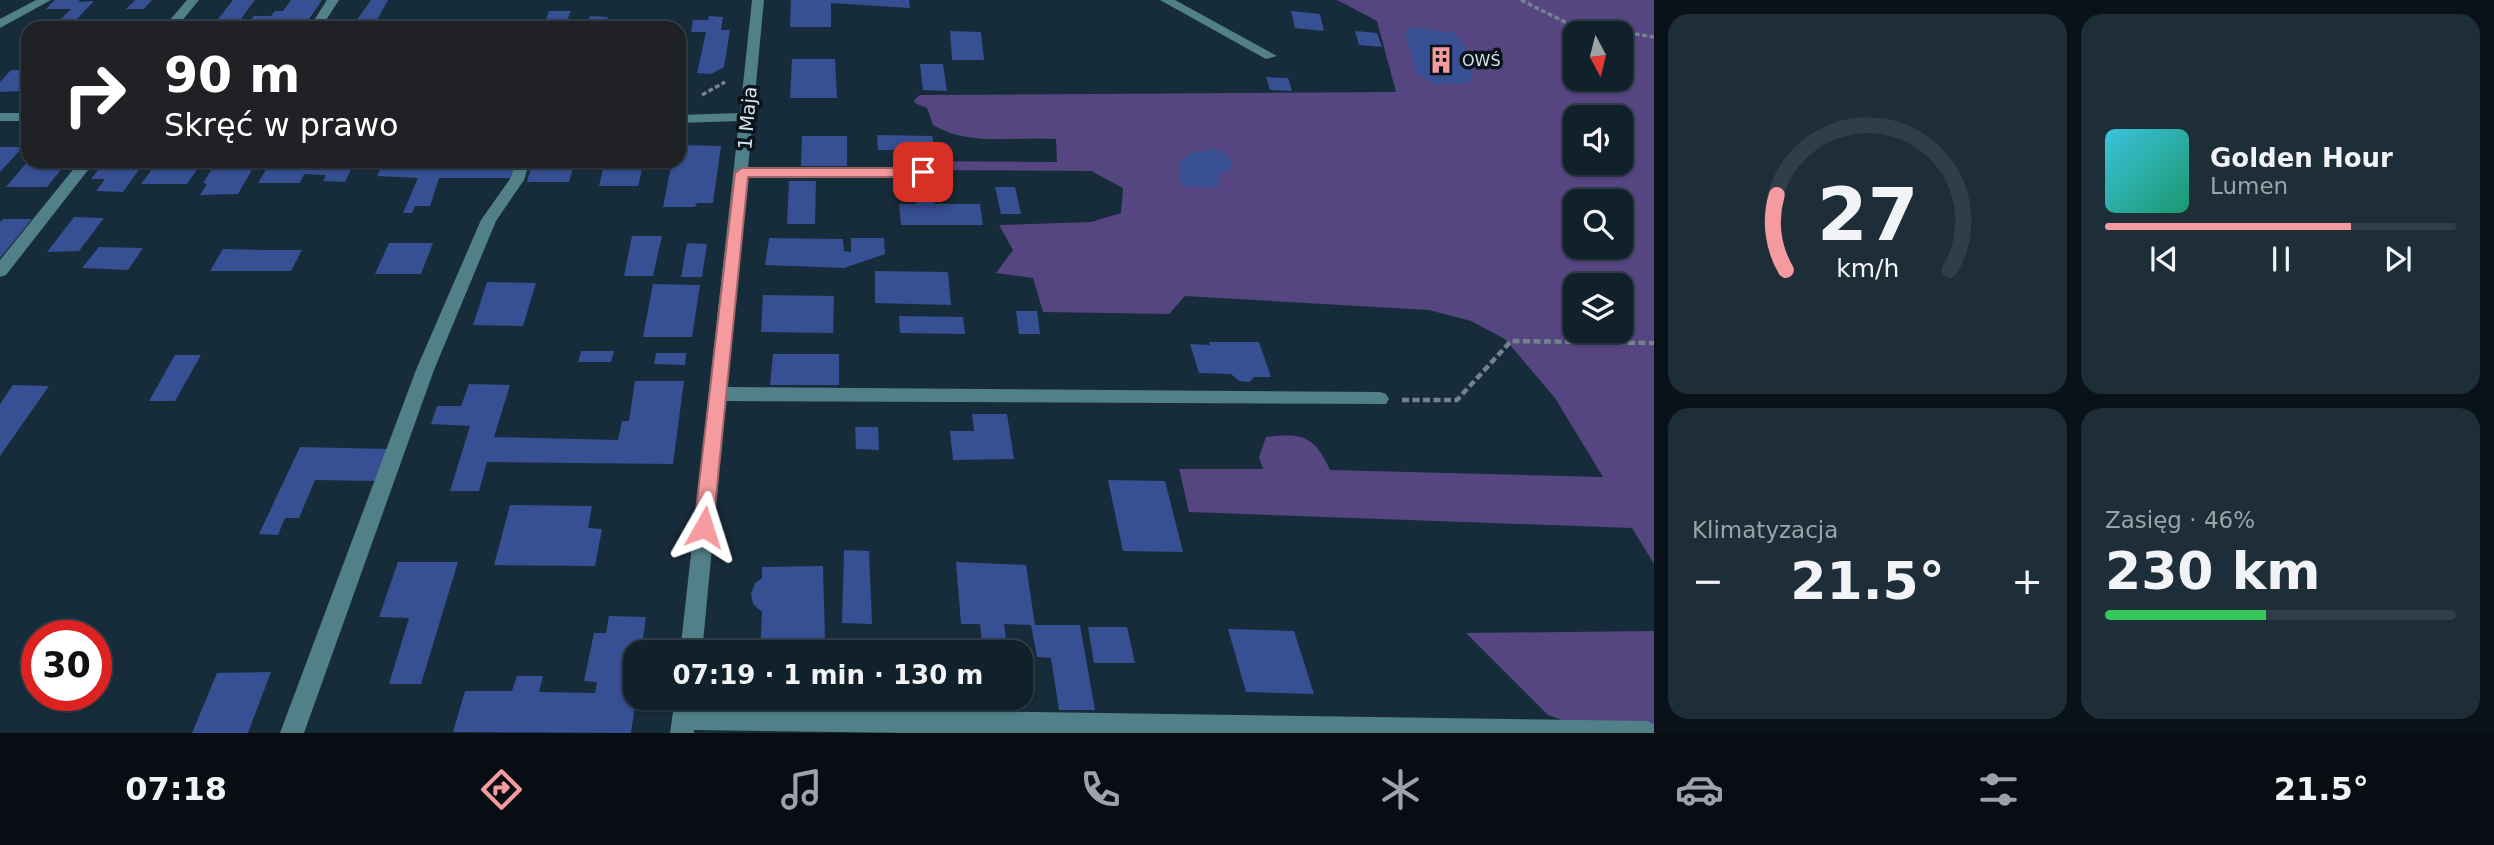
<!DOCTYPE html>
<html lang="pl">
<meta charset="utf-8">
<style>
body{margin:0;font-family:"DejaVu Sans",sans-serif;background:#1e2e38;color:#f1f3f6;height:100vh;display:flex;flex-direction:column;font-size:26px;white-space:nowrap}
*{box-sizing:border-box;margin:0}
p{font-size:23px;color:#9ca3a9}
.icon{flex:none;width:38px;height:38px;fill:none;stroke:currentColor;stroke-width:2;stroke-linecap:round;stroke-linejoin:round}
.map{position:relative;flex:1;overflow:hidden}
.side{display:flex;flex-direction:column;gap:14px;padding:14px;background:#091218;width:840px}
.side>*{flex:none}
.hud{position:absolute;left:21px;top:21px;width:665px;height:147px;border-radius:21px;box-shadow:0 2px 5px #0004,0 0 0 2px #303e48;background:#202124;color:#fff;overflow:hidden}
.needle{width:46px;rotate:173deg}
.buttons{position:absolute;left:1563px;top:21px;display:grid;gap:14px}
.buttons a{display:grid;place-items:center;width:70px;height:70px;border-radius:14px;background:#11212c;box-shadow:0 2px 5px #0004,0 0 0 2px #303e48;font-size:35px}
.speed{position:absolute;left:21px;top:620px;display:flex;gap:14px;font-size:35px;font-weight:700;text-align:center}
.speed>*{display:grid;place-content:center;width:91px;height:91px;border-radius:50%;background:#11212c;box-shadow:0 2px 5px #0004,0 0 0 2px #303e48;line-height:1}
.speed .limit{border:10px solid #d22;background:#fff;color:#111}
.pin{position:absolute;display:grid;place-items:center;width:60px;height:60px;color:#fff;margin:-30px;border-radius:14px;box-shadow:0 4px 10px #0006}
.me{position:absolute;width:77px;margin:-38px;rotate:6deg;stroke-linejoin:round;filter:drop-shadow(0 0 5px #0008)}
.turn{display:flex;align-items:center;gap:24px;height:147px;padding:0 28px;font-size:32px}
.turn .icon{width:91px;height:91px;stroke-width:2.5}
.turn b{display:block;font-size:49px;line-height:60px}
.big{font-size:52px;font-weight:700;line-height:1.1}
.side .card{flex:1;display:flex;flex-direction:column;justify-content:center;gap:10px;min-width:0;padding:0 24px;border-radius:21px;background:#1e2e38}
.side .dial{align-items:center;gap:0}
.dial svg{height:182px;overflow:visible;fill:none;stroke:#303e48;stroke-width:7;stroke-linecap:round;text-anchor:middle}
.dial text{fill:#f1f3f6;stroke:none}
.song{display:flex;align-items:center;gap:21px}
.cover{width:84px;height:84px;border-radius:10px;background:linear-gradient(135deg,hsl(190 70% 55%),hsl(160 70% 35%))}
.played{height:7px;border-radius:4px;background:linear-gradient(90deg,#f59b9f 70%,#303e48 70%)}
.keys{display:flex;justify-content:space-around;direction:ltr}
.heat{display:flex;justify-content:space-between;align-items:center;font-size:38px;direction:ltr}
.charge{height:10px;border-radius:5px;background:linear-gradient(90deg,#34c759 46%,#303e48 0)}
.side .tiles{flex:1;display:grid;gap:14px;grid-template-columns:repeat(2,1fr)}
.trip{position:absolute;left:623px;top:640px;width:410px;height:70px;border-radius:21px;background:#11212c;box-shadow:0 2px 5px #0004,0 0 0 2px #303e48;font-weight:700;line-height:70px;text-align:center}
.menu{display:flex;height:112px;justify-content:space-around;align-items:center;background:#070d12;color:#9ca3a9}
.menu .icon{width:49px;height:49px}
.menu .on{color:#f59b9f}
.menu b{font-size:32px;color:#f1f3f6}
main{display:flex;flex:1;min-height:0}
.map>svg:first-child{display:block}
</style>
<main>
<div class="map">
<svg width="1654" height="733" viewBox="0 0 1654 733">
<rect width="100%" height="100%" fill="#172c3a"/>
<!-- green -->
<path fill="#554581" fill-rule="evenodd" d="M 1337,0 L 1654,0 L 1654,564 L 1632,528 L 1189,512 L 1179,469 L 1263,469 L 1259,457 L 1266,437 C 1302,433 1314,435 1330,470 L 1603,477 L 1555,398 L 1505,339 L 1471,321 L 1429,310 L 1185,296 L 1169,314 L 1043,312 L 1033,278 L 996,273 L 1013,250 L 999,225 L 1091,222 L 1121,213 L 1123,188 L 1091,171 L 927,170 L 928,161 L 1057,162 L 1056,139 C 1016,136 969,147 933,125 L 927,108 L 915,103 L 914,100 L 920,95 L 1396,92 L 1377,21 ZM 1575,33 L 1620,33 L 1620,79 L 1575,79 ZM 1575,117 L 1620,117 L 1620,163 L 1575,163 ZM 1575,201 L 1620,201 L 1620,247 L 1575,247 ZM 1575,285 L 1620,285 L 1620,331 L 1575,331 Z
M 1654,631 L 1654,726 L 1582,727 L 1548,715 L 1466,633 Z"/>
<!-- building -->
<path fill="#374f93" d="M 55,0 L 80,0 L 78,2 L 94,1 L 71,25 L 75,25 L 72,28 L 52,28 L 71,9 L 46,9 Z
M 135,0 L 152,0 L 144,9 L 126,9 Z
M 233,0 L 255,0 L 234,28 L 211,28 Z
M 291,0 L 322,0 L 303,28 L 279,28 L 281,25 L 245,28 L 254,16 L 271,16 L 275,11 L 283,11 Z
M 371,0 L 388,0 L 377,20 L 357,20 Z
M 791,0 L 909,0 L 910,8 L 831,3 L 831,27 L 790,27 Z
M 549,11 L 571,11 L 564,28 L 543,28 Z
M 1291,11 L 1320,14 L 1324,31 L 1295,28 Z
M 590,16 L 608,17 L 604,28 L 586,28 Z
M 709,16 L 723,17 L 721,30 L 730,30 L 724,67 L 711,74 L 697,73 L 706,32 L 691,32 L 693,20 L 708,20 Z
M 421,20 L 442,21 L 439,28 L 416,28 Z
M 515,21 L 544,21 L 541,28 L 512,28 Z
M 1413,27 L 1454,33 L 1465,47 L 1473,72 L 1469,83 L 1435,84 L 1416,73 L 1405,32 Z
M 950,31 L 981,32 L 984,60 L 952,60 Z
M 1355,31 L 1377,33 L 1382,47 L 1359,45 Z
M 792,59 L 835,59 L 837,98 L 790,98 Z
M 920,64 L 943,64 L 947,91 L 923,90 Z
M 11,70 L 28,70 L 28,86 L 23,91 L 0,92 L 0,82 Z
M 1266,77 L 1288,78 L 1292,91 L 1270,90 Z
M 877,135 L 932,136 L 935,150 L 878,150 Z
M 802,136 L 847,136 L 847,166 L 801,166 Z
M 679,145 L 721,146 L 713,203 L 697,203 L 695,207 L 663,207 L 672,161 L 679,161 Z
M 0,147 L 23,147 L 0,172 Z
M 1213,149 L 1225,153 L 1232,164 L 1230,170 L 1219,173 L 1218,188 L 1184,186 L 1179,182 L 1179,163 L 1191,153 Z
M 28,161 L 68,161 L 47,187 L 6,187 Z
M 119,161 L 145,161 L 123,192 L 96,191 L 105,179 L 91,179 L 99,169 L 113,168 Z
M 158,161 L 203,161 L 187,184 L 141,184 Z
M 217,161 L 257,161 L 238,194 L 200,195 L 207,184 L 203,183 Z
M 271,161 L 355,161 L 345,182 L 323,181 L 326,175 L 304,174 L 300,183 L 258,183 Z
M 384,161 L 516,161 L 510,178 L 439,178 L 430,206 L 415,206 L 412,213 L 403,213 L 418,178 L 377,176 Z
M 533,161 L 575,161 L 569,182 L 527,182 Z
M 605,161 L 644,161 L 638,186 L 599,186 Z
M 789,181 L 816,181 L 815,224 L 787,224 Z
M 995,187 L 1015,187 L 1021,214 L 1001,214 Z
M 915,195 L 933,195 L 935,204 L 980,204 L 983,225 L 901,225 L 899,204 L 916,204 Z
M 74,217 L 104,218 L 79,251 L 47,252 Z
M 3,219 L 32,219 L 0,258 L 0,222 Z
M 632,236 L 662,236 L 653,276 L 624,276 Z
M 769,238 L 843,239 L 844,251 L 851,252 L 851,238 L 884,238 L 885,254 L 844,268 L 765,265 Z
M 389,243 L 433,243 L 421,274 L 375,274 Z
M 687,243 L 707,244 L 702,277 L 681,277 Z
M 99,247 L 143,248 L 128,270 L 82,268 Z
M 223,249 L 262,250 L 302,250 L 291,271 L 210,271 Z
M 875,271 L 948,272 L 951,305 L 875,303 Z
M 487,282 L 536,283 L 523,326 L 473,325 Z
M 653,284 L 700,285 L 692,337 L 643,337 Z
M 763,295 L 834,296 L 833,333 L 761,332 Z
M 1016,311 L 1037,311 L 1040,334 L 1019,334 Z
M 899,316 L 963,317 L 965,334 L 900,333 Z
M 1209,342 L 1259,342 L 1271,377 L 1254,377 L 1250,382 L 1239,381 L 1231,374 L 1199,373 L 1190,344 L 1210,345 Z
M 581,351 L 614,351 L 611,362 L 578,362 Z
M 656,353 L 686,353 L 685,365 L 654,364 Z
M 773,354 L 839,354 L 839,385 L 770,385 Z
M 175,355 L 201,355 L 175,401 L 149,401 Z
M 635,381 L 684,381 L 673,464 L 487,462 L 479,491 L 450,491 L 470,426 L 431,424 L 437,406 L 461,406 L 469,384 L 510,385 L 494,437 L 618,440 L 622,421 L 629,421 Z
M 13,385 L 49,386 L 0,456 L 0,404 Z
M 972,414 L 1007,414 L 1014,459 L 953,460 L 950,431 L 974,431 Z
M 855,427 L 878,427 L 879,450 L 856,449 Z
M 300,447 L 388,449 L 375,481 L 315,480 L 299,518 L 285,518 L 278,535 L 259,534 Z
M 1108,480 L 1165,481 L 1183,552 L 1123,551 Z
M 510,505 L 592,506 L 588,528 L 602,529 L 595,566 L 494,565 Z
M 844,550 L 869,551 L 872,624 L 842,623 Z
M 398,562 L 458,562 L 421,684 L 389,684 L 409,618 L 379,617 Z
M 956,562 L 1026,565 L 1035,625 L 1080,625 L 1095,710 L 1059,710 L 1051,658 L 1037,657 L 1031,625 L 1004,624 L 1008,653 L 983,653 L 980,624 L 961,624 Z
M 823,566 L 825,641 L 842,641 L 842,653 L 760,653 L 762,612 L 753,604 L 751,594 L 755,583 L 762,578 L 762,567 Z
M 609,616 L 646,617 L 641,653 L 635,653 L 636,698 L 631,733 L 453,732 L 465,691 L 512,691 L 517,676 L 543,676 L 539,692 L 595,693 L 597,682 L 584,681 L 594,633 L 606,633 Z
M 1088,627 L 1127,627 L 1135,663 L 1094,663 Z
M 1228,629 L 1294,631 L 1314,694 L 1246,692 Z
M 271,672 L 248,733 L 192,733 L 217,673 Z
M 872,698 L 915,698 L 916,708 L 872,708 Z"/>
<g fill="none" stroke-linecap="round" stroke-linejoin="round">
<!-- path-far1 -->
<path stroke="#72838f" stroke-width="3.5" stroke-dasharray="5 2.5" stroke-linecap="butt" d="M 1521,0 L 1567,23 L 1654,37
M 702,95 L 725,82"/>
<!-- path -->
<path stroke="#72838f" stroke-width="4.5" stroke-dasharray="7 3.5" stroke-linecap="butt" d="M 1402,400 L 1457,400 L 1511,341 L 1654,343"/>
<!-- minor -->
<path fill="#528089" fill-rule="evenodd" d="M 36,0 L 51,0 L 0,28 L 0,19 Z
M 187,0 L 199,0 L 176,28 L 163,28 Z
M 327,0 L 339,0 L 321,28 L 309,28 Z
M 752,0 L 764,0 L 748,168 L 923,167 L 930,172 L 923,177 L 747,178 L 727,387 L 1380,392 L 1386,394 L 1389,399 L 1386,404 L 726,401 L 702,653 L 680,653 L 739,121 L 679,123 L 679,115 L 740,113 Z
M 1160,0 L 1175,0 L 1277,56 L 1266,59 Z
M 0,113 L 28,113 L 28,121 L 0,121 Z
M 80,161 L 95,161 L 6,275 L 0,277 L 0,260 Z
M 516,161 L 530,161 L 524,180 L 496,221 L 434,370 L 304,733 L 280,733 L 416,370 L 481,220 L 510,179 Z
M 675,698 L 697,698 L 696,707 L 1647,721 L 1654,724 L 1654,733 L 912,733 L 694,730 L 694,733 L 670,733 Z"/>
</g>
<!-- route -->
<path fill="#f59b9f" stroke="#9f6567" stroke-width="2" d="M 742,168 L 923,168 L 930,172 L 923,177 L 748,177 L 713,527 L 710,533 L 704,535 L 697,533 L 694,527 L 735,173 Z"/>
<!-- icons -->
<defs>
<symbol id="building-bare" viewBox="-9 -9 18 18"><path d="M-4-6H4V6H1V3H-1V6H-4ZM-2.5-4.3h1.7v1.8h-1.7ZM.8-4.3h1.7v1.8H.8ZM-2.5-1h1.7V.8h-1.7ZM.8-1h1.7V.8H.8Z" fill="#f59b9f" stroke="#0a1319" stroke-width="2.5" paint-order="stroke"/></symbol>
</defs>
<g fill-rule="evenodd">
<use href="#building-bare" x="1422" y="41" width="38" height="38"/>
</g>
<g text-anchor="middle" dominant-baseline="central" stroke-width="7" stroke-linejoin="round" paint-order="stroke">
<!-- far-poi labels -->
<g font-size="16" fill="#d7e3ed" stroke="#0a1319" text-anchor="start">
<text x="1462" y="60">OWŚ</text>
</g>
<!-- street labels -->
<g font-size="19" fill="#d7e3ed" stroke="#0a1319">
<text transform="translate(747 118) rotate(-85)">1 Maja</text>
</g>
</g>
</svg>
<div class="buttons">
<a><svg class="needle" viewBox="-14 -14 28 28"><path d="M0-13l5 13h-10z" fill="#e53935"/><path d="M0 13l5-13h-10z" fill="#9ca3a9"/></svg></a>
<a><svg class="icon" aria-label="sound" viewBox="0 0 24 24"><path d="M4 9h4l5-4v14l-5-4H4zM17 9q2 3 0 6"/></svg></a>
<a><svg class="icon" aria-label="search" viewBox="0 0 24 24"><circle cx="10" cy="10" r="6"/><path d="M15 15l6 6"/></svg></a>
<a><svg class="icon" aria-label="layers" viewBox="0 0 24 24"><path d="M12 4l9 5-9 5-9-5zM3 14l9 5 9-5"/></svg></a>
</div>
<div class="speed"><div class="limit">30</div></div>
<div class="pin" style="left:923px;top:172px;background:#d93025"><svg class="icon" aria-label="arrive" viewBox="0 0 24 24"><path d="M6 21V4h12l-3 4 3 4H6"/></svg></div>
<svg class="me" style="left:704px;top:527px" viewBox="-20 -20 40 40"><path d="M0-17L14 15 0 8-14 15z" fill="#f59b9f" stroke="#fff" stroke-width="4"/></svg>
<div class="trip">07:19 · 1 min · 130 m</div>
<div class="hud">
<div class="turn"><svg class="icon" aria-label="right" viewBox="0 0 24 24"><path d="M7 20v-9h11M14 6l5 5-5 5"/></svg><div><b>90 m</b>Skręć w prawo</div></div>
</div>
</div>
<section class="side">
<div class="tiles">
<div class="card dial"><svg viewBox="0 0 100 80">
<path d="M14 69A42 42 0 1 1 86 69"/>
<path d="M14 69A42 42 0 0 1 10 36" stroke="#f59b9f"/>
<text x="50" y="56" font-size="32" font-weight="700">27</text>
<text x="50" y="72" font-size="11">km/h</text>
</svg></div>
<div class="card">
<div class="song"><i class="cover"></i><div><b>Golden Hour</b><p>Lumen</p></div></div>
<div class="played"></div>
<div class="keys"><svg class="icon" aria-label="previous" viewBox="0 0 24 24"><path d="M18 5L8 12l10 7zM5 5v14"/></svg><svg class="icon" aria-label="pause" viewBox="0 0 24 24"><path d="M8 5v14M16 5v14"/></svg><svg class="icon" aria-label="next" viewBox="0 0 24 24"><path d="M6 5l10 7-10 7zM19 5v14"/></svg></div>
</div>
<div class="card"><p>Klimatyzacja</p>
<div class="heat"><a>−</a><b class="big">21.5°</b><a>+</a></div>
</div>
<div class="card"><p>Zasięg · 46%</p><b class="big">230 km</b><div class="charge"></div></div>
</div>
</section>
</main>
<nav class="menu">
<b>07:18</b>
<svg class="icon on" aria-label="directions" viewBox="0 0 24 24"><path d="M12 3l9 9-9 9-9-9zM9 14v-3h6M13 9l2 2-2 2"/></svg>
<svg class="icon" aria-label="music" viewBox="0 0 24 24"><path d="M9 18V5l10-2v13"/><circle cx="6" cy="18" r="3"/><circle cx="16" cy="16" r="3"/></svg>
<svg class="icon" aria-label="phone" viewBox="0 0 24 24"><path d="M5 4h4l2 5-3 2q2 4 5 5l2-3 5 2v4C11 20 4 13 5 4z"/></svg>
<svg class="icon" aria-label="climate" viewBox="0 0 24 24"><path d="M12 3v18M4 7l16 10M4 17L20 7"/></svg>
<svg class="icon" aria-label="car" viewBox="0 0 24 24"><path d="M5 17H2v-5l4-1 3-4h7l3 4 3 1v5h-3M9 17h6M6 11h13"/><circle cx="7" cy="17" r="2"/><circle cx="17" cy="17" r="2"/></svg>
<svg class="icon" aria-label="filters" viewBox="0 0 24 24"><path d="M4 7h16M4 17h16"/><circle cx="9" cy="7" r="2"/><circle cx="15" cy="17" r="2"/></svg>
<b>21.5°</b>
</nav>
